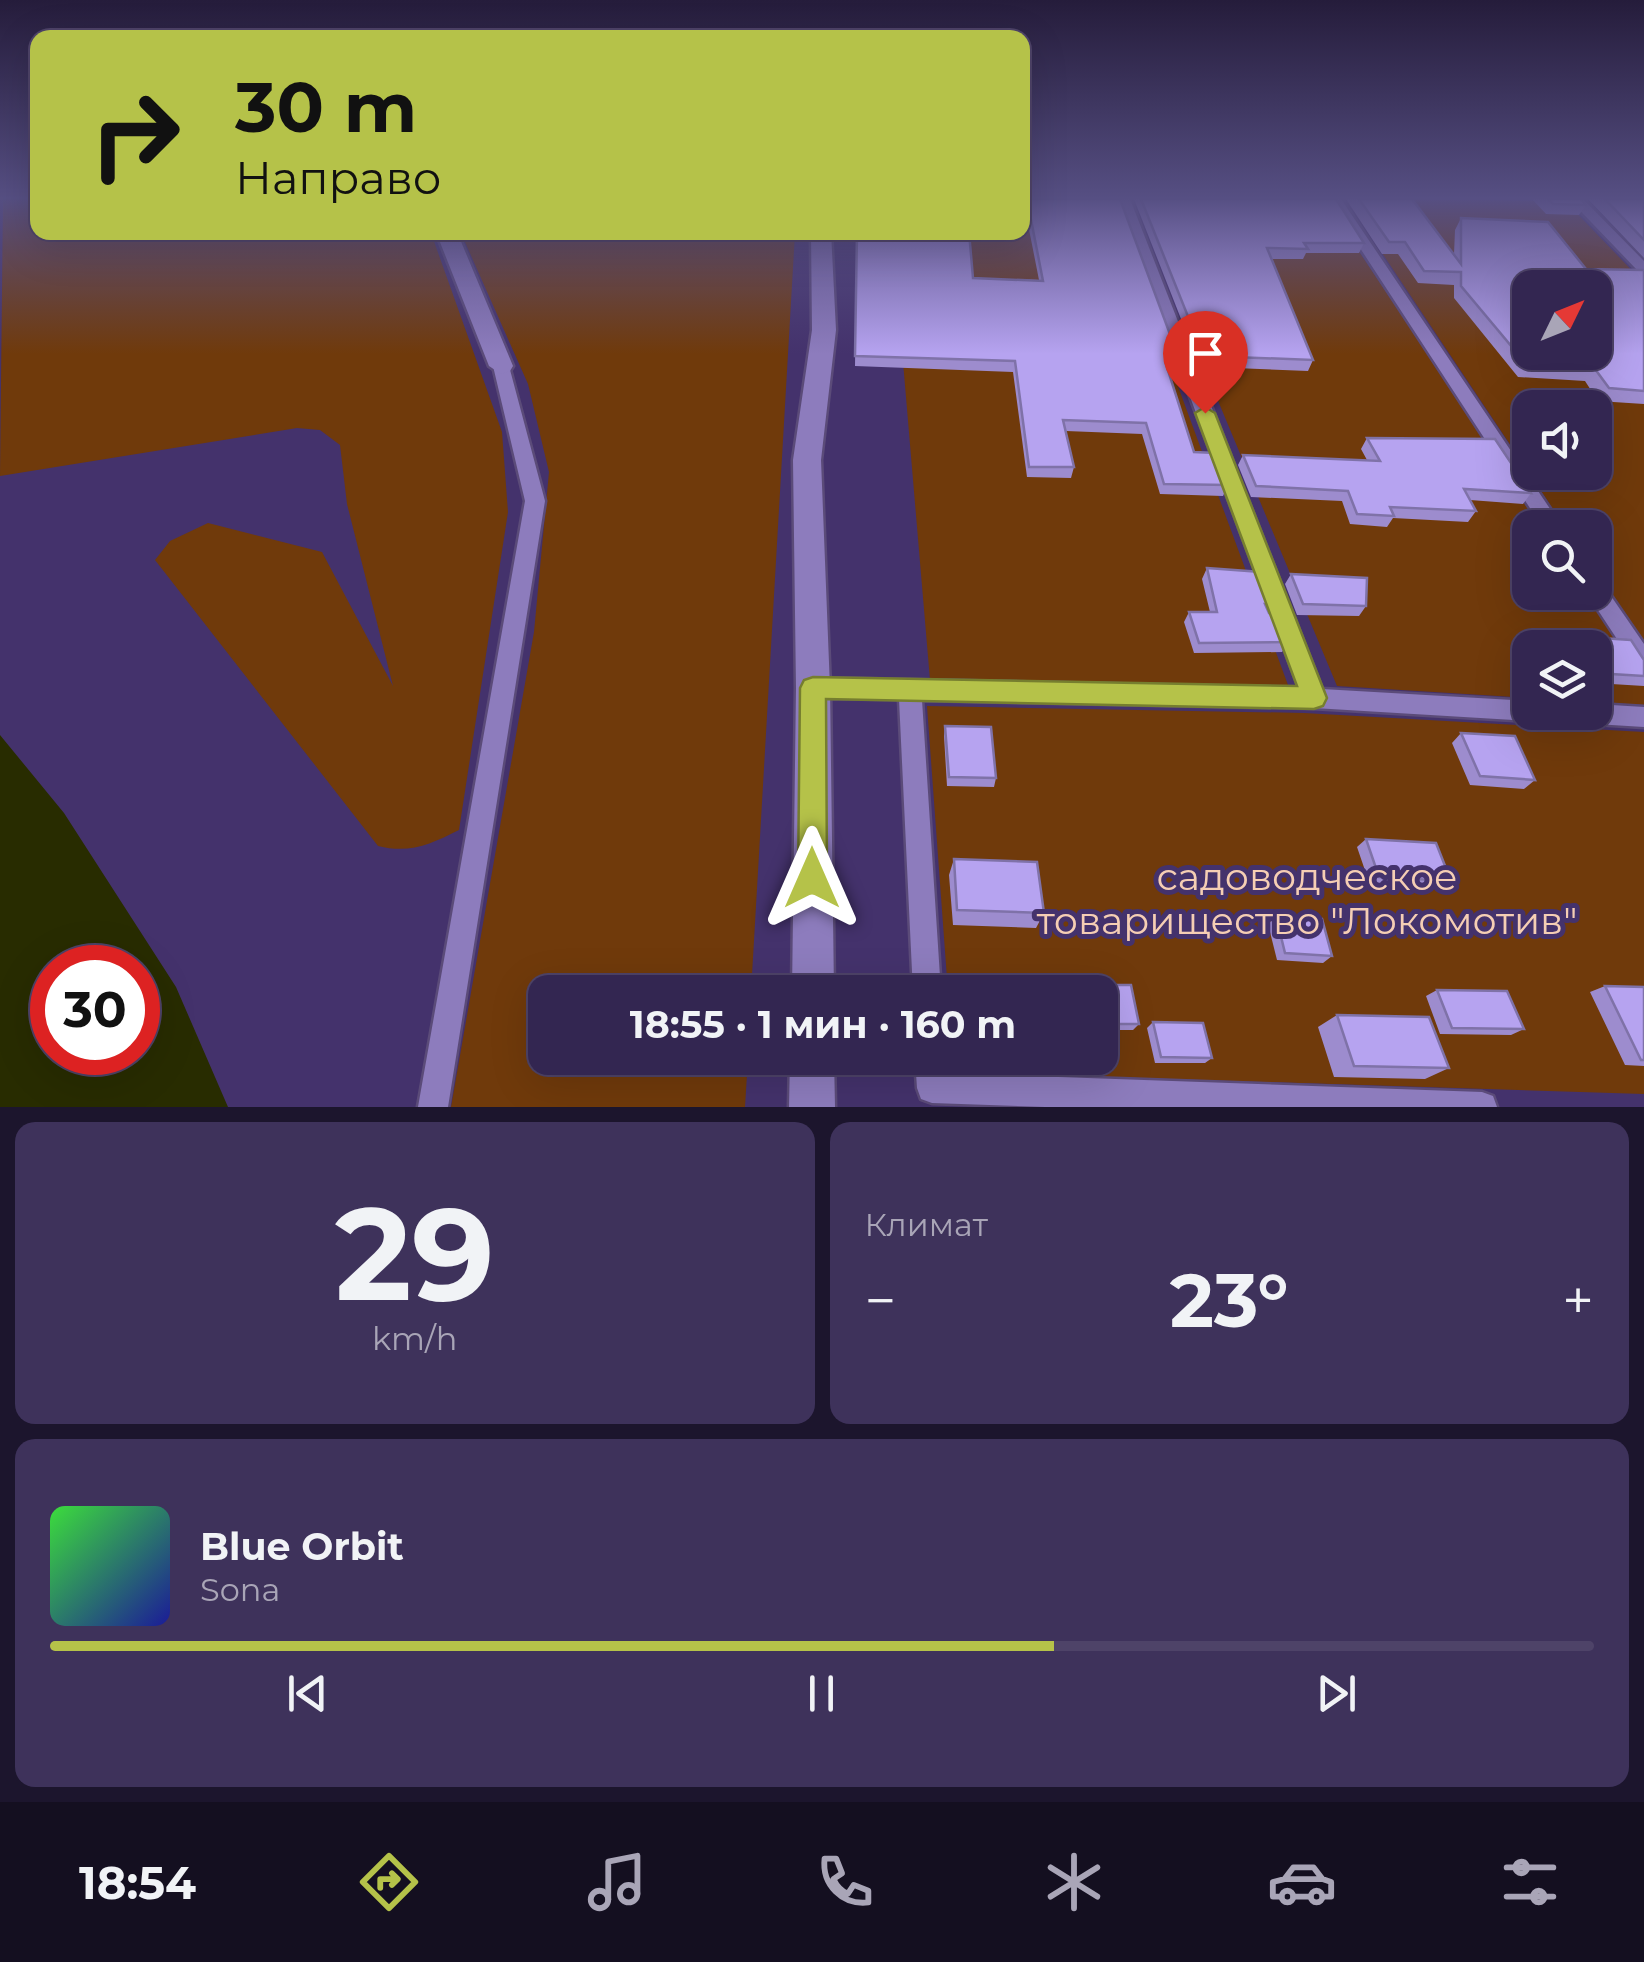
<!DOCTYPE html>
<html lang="ru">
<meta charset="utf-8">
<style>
body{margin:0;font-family:Montserrat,sans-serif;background:#3e325b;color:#f1f3f6;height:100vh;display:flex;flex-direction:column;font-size:38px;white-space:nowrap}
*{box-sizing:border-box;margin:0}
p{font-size:32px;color:#a9a5b7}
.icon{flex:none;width:55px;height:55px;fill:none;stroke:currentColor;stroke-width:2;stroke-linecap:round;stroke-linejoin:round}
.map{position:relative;height:1107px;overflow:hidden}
.details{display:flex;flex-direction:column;gap:15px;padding:15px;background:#1c152d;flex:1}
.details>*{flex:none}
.banner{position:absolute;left:30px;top:30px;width:1000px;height:210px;border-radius:20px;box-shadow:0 10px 40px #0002,0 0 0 2px #4e4368;background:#b5c249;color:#111;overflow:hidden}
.needle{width:65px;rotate:47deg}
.controls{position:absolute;left:1512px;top:270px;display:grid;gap:20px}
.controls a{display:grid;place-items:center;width:100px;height:100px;border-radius:20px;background:#332651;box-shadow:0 10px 40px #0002,0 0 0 2px #4e4368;font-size:50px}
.speed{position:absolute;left:30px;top:945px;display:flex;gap:20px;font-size:50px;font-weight:700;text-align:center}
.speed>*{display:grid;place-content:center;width:130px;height:130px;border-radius:50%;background:#332651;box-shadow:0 10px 40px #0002,0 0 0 2px #4e4368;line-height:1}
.speed .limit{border:15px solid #d22;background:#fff;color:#111}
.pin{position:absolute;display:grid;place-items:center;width:85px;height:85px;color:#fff;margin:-102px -42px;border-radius:50% 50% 50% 0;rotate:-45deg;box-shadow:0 0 10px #0007}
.pin .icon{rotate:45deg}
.me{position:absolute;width:110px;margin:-55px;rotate:0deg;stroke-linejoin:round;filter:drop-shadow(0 0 8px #0008)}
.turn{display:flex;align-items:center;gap:35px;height:210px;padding:0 40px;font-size:45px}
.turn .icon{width:130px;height:130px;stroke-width:2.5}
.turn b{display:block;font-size:70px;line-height:85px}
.big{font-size:75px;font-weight:700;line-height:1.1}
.details .card{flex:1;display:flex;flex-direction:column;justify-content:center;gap:15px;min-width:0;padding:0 35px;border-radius:20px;background:#3e325b}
.details .dial{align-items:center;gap:0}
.dial b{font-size:130px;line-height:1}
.song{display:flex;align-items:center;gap:30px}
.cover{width:120px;height:120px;border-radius:15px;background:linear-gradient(135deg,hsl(120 70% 55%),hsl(240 70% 35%))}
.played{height:10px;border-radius:5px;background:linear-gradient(90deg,#b5c249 65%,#4e4368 65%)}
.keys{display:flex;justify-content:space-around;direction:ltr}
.heat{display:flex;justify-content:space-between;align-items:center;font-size:55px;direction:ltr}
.details .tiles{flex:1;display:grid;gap:15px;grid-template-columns:1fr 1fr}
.card:last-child{grid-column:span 2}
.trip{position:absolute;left:528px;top:975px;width:590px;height:100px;border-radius:20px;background:#332651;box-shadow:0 10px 40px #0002,0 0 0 2px #4e4368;font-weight:700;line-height:100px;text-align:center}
.menu{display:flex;height:160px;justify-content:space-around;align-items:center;background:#140f20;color:#a9a5b7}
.menu .icon{width:70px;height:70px}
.menu .current{color:#b5c249}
.menu b{font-size:45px;color:#f1f3f6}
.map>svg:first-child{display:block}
</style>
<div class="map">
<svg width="1644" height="1107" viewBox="0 0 1644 1107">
<rect width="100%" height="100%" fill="#44326c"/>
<!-- green -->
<path fill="#703a0b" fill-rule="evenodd" d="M 3,199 L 37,199 L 38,232 L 431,233 L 502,432 L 508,512 L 459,830 C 431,844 410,854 378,846 L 155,560 L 170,541 L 208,523 L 322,552 L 393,686 L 347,504 L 340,445 L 320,430 L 297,428 L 0,476 Z
M 1023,199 L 1109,199 L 1288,685 L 930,680 L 902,350 L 896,233 L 1022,232 Z
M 1324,199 L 1543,527 L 1530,528 L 1530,592 L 1586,593 L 1644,679 L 1644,705 L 1595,702 L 1595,648 L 1530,648 L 1530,698 L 1337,686 L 1171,288 Z
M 1346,199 L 1565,201 L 1644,283 L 1644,645 L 1595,572 L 1595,528 L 1565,527 ZM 1530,288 L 1595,288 L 1595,352 L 1530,352 ZM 1530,408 L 1595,408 L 1595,472 L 1530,472 Z
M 461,233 L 795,233 L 751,992 L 545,992 L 545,1058 L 748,1058 L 745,1107 L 451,1107 L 534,632 L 549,472 L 528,384 Z
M 927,706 L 1304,713 L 1644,732 L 1644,1094 L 954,1072 L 953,1058 L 1100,1058 L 1100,992 L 948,992 Z"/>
<!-- water -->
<path fill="#282c00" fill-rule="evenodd" d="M 0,735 L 64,813 L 176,987 L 228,1107 L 0,1107 ZM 52,968 L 138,968 L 138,1052 L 52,1052 Z"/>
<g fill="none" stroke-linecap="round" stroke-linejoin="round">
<defs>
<path id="lane" d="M 1116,199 L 1130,199 L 1322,689 L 1530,701 L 1530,712 L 1541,712 L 1538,718 L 1530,721 L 1314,708 L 922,700 L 941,992 L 913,992 L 899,699 L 813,698 L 805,695 L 802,688 L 805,681 L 813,678 L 1299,688 Z
M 1328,199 L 1341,199 L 1563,528 L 1543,528 Z
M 1569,199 L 1583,199 L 1644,261 L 1644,273 L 1639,272 Z
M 501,361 L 509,366 L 545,501 L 448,1107 L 418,1107 L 525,501 L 493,366 Z
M 1595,581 L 1602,583 L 1644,644 L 1644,671 L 1636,668 L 1588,595 L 1595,592 Z
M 1595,704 L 1644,707 L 1644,727 L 1563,722 L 1555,719 L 1552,712 L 1595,712 Z
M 915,1058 L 945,1058 L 946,1073 L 1482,1092 L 1493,1096 L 1497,1107 L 1045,1107 L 932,1103 L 921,1099 L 917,1088 Z"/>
<path id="street" d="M 436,232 L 457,232 L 513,366 L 510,371 L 501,374 L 489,366 Z
M 811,232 L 831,232 L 836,330 L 821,460 L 830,688 L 834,992 L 792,992 L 796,688 L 793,460 L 812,330 Z
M 790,1058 L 834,1058 L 835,1107 L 789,1107 Z"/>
</defs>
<!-- lane casing -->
<use href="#lane" stroke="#5b4b79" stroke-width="5"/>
<!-- street casing -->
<use href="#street" stroke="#5b4b79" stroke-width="5"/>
<!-- lane -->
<use href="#lane" fill="#8d7cbd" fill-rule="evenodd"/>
<!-- street -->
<use href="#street" fill="#8d7cbd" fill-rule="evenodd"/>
</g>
<!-- wall -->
<path fill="#9d8cce" d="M 1023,199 L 1120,199 L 1181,364 L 1178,374 L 1170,374 L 1194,452 L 1228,485 L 1223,496 L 1160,494 L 1142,434 L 1066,431 L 1074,467 L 1071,478 L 1027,477 L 1013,372 L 855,366 L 857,232 L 973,278 L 1039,280 Z
M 1134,199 L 1336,199 L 1364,243 L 1359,253 L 1306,253 L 1303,259 L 1271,259 L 1313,360 L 1308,371 L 1235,368 L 1233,375 L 1203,375 Z
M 1346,199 L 1412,199 L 1454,254 L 1455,230 L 1461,218 L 1586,269 L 1644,270 L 1644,404 L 1598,401 L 1585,381 L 1518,377 L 1454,298 L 1454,285 L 1418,283 L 1398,254 L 1382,254 Z
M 1532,199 L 1581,199 L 1586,205 L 1579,215 L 1546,214 Z
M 1588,199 L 1644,199 L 1644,258 Z
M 1367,438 L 1531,493 L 1523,504 L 1470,500 L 1476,511 L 1468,522 L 1393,518 L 1387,527 L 1350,524 L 1342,501 L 1251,497 L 1238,465 L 1243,455 L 1367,460 L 1361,449 Z
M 1207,568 L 1273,604 L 1268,612 L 1288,642 L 1282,652 L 1194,653 L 1184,622 L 1189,612 L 1210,612 L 1202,579 Z
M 1291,574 L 1366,606 L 1359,616 L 1297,615 L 1285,584 Z
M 1570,636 L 1644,660 L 1644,686 L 1595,683 L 1595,648 L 1561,648 L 1560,646 Z
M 945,726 L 996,778 L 994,787 L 947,786 L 944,736 Z
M 1461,733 L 1535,780 L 1524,789 L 1470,785 L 1452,743 Z
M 1366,839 L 1451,881 L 1440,889 L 1370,885 L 1357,847 Z
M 954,859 L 1044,913 L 1036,928 L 953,925 L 949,875 Z
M 1276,916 L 1332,956 L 1323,963 L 1277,960 L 1268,924 Z
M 1069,985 L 1131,985 L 1139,1024 L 1133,1030 L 1100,1030 L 1100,992 L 1064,992 Z
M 1605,986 L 1644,987 L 1644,1066 L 1625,1065 L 1590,992 Z
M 1437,990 L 1524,1029 L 1511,1035 L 1440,1034 L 1426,996 Z
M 1337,1015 L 1449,1068 L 1425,1079 L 1334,1077 L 1318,1027 Z
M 1153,1022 L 1212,1058 L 1205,1063 L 1155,1063 L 1147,1028 Z"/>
<!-- building -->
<path fill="#b6a3f0" stroke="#7f72a8" stroke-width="2.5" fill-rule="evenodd" d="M 1027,199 L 1120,199 L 1181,364 L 1166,364 L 1194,452 L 1216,453 L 1228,485 L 1164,484 L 1146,423 L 1063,420 L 1074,467 L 1029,467 L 1015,361 L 855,356 L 857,232 L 969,232 L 973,278 L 1043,281 Z
M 1141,199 L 1336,199 L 1364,243 L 1304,243 L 1308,249 L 1267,248 L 1313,360 L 1234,357 L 1237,364 L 1207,364 Z
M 1359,199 L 1412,199 L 1461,264 L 1461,218 L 1548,222 L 1586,269 L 1644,270 L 1644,391 L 1609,388 L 1595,369 L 1527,365 L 1461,286 L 1461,272 L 1424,271 L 1405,242 L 1389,242 ZM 1530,288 L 1595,288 L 1595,352 L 1530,352 Z
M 1548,199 L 1581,199 L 1586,205 L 1553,204 Z
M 1605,199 L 1644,199 L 1644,240 Z
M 1367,438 L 1495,439 L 1531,493 L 1464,489 L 1476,511 L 1390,507 L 1394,516 L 1357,514 L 1348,491 L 1256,486 L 1243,455 L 1380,461 Z
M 1207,568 L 1261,572 L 1273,604 L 1265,604 L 1269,613 L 1277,613 L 1288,642 L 1199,643 L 1189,612 L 1217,612 Z
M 1291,574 L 1367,578 L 1366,606 L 1303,604 Z
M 1570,636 L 1631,640 L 1644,660 L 1644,676 L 1595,673 L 1595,648 L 1576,648 Z
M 945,726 L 991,727 L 996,778 L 949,777 Z
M 1461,733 L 1515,736 L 1535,780 L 1480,776 Z
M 1366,839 L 1436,843 L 1451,881 L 1379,877 Z
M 954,859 L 1037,862 L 1044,913 L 957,910 Z
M 1276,916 L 1322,919 L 1332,956 L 1285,953 Z
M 1069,985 L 1131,985 L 1139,1024 L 1100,1024 L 1100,992 L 1070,992 Z
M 1605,986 L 1644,987 L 1644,1060 L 1641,1060 Z
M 1437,990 L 1507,991 L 1524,1029 L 1452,1028 Z
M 1337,1015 L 1429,1017 L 1449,1068 L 1354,1066 Z
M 1153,1022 L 1203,1023 L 1212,1058 L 1161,1057 Z"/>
<!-- sky -->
<linearGradient id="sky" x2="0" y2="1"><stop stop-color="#251c3b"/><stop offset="0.56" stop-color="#564f83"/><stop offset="1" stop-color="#564f83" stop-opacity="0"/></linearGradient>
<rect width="1644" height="354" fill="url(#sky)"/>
<!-- route -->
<path fill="#b5c249" stroke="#767e2f" stroke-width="2.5" d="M 1205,407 L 1215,413 L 1327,698 L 1323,706 L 1314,709 L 826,699 L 827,878 L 823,889 L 812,893 L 802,889 L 798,878 L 800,688 L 804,680 L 813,677 L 1297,686 L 1195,413 Z"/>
<g text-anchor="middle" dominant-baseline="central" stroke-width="10" stroke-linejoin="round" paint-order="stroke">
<!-- near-park labels -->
<g font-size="38" fill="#f5ceb4" stroke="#44326c">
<text x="1307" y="876">садоводческое<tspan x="1307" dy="44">товарищество "Локомотив"</tspan></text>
</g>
</g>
</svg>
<div class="controls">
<a><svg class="needle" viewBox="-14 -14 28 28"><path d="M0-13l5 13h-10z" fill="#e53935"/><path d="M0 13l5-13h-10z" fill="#a9a5b7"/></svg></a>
<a><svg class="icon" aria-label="sound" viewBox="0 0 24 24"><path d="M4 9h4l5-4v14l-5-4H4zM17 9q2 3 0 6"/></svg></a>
<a><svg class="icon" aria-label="search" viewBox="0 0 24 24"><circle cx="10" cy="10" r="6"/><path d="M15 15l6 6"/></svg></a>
<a><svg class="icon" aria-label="layers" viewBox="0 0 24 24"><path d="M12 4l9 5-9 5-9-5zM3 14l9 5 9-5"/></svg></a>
</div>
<div class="speed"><div class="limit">30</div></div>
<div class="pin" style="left:1205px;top:413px;background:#d93025"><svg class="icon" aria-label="arrive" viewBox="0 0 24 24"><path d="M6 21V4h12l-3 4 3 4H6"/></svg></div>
<svg class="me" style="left:812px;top:878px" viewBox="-20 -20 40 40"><path d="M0-17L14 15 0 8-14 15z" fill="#b5c249" stroke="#fff" stroke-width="4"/></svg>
<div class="trip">18:55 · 1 мин · 160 m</div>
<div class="banner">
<div class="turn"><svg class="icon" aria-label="right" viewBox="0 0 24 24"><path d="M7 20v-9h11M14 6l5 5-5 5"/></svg><div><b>30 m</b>Направо</div></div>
</div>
</div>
<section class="details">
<div class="tiles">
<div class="card dial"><b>29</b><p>km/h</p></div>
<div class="card"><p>Климат</p>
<div class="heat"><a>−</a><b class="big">23°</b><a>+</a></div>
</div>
<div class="card">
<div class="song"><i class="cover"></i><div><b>Blue Orbit</b><p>Sona</p></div></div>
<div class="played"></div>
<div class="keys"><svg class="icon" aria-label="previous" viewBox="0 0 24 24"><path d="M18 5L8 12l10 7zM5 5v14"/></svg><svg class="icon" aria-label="pause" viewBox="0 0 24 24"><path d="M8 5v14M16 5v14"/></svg><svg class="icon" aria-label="next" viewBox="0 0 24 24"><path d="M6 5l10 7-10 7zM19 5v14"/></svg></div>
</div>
</div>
</section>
<nav class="menu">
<b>18:54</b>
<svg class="icon current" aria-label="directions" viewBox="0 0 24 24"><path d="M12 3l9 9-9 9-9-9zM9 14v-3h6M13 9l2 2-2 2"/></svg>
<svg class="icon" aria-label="music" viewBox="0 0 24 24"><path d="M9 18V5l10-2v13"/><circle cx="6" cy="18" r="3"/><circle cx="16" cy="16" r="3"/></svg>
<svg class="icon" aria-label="phone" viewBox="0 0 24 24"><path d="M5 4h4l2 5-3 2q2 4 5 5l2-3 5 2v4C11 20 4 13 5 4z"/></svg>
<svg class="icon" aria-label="climate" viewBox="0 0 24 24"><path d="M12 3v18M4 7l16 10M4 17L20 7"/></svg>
<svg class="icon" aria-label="car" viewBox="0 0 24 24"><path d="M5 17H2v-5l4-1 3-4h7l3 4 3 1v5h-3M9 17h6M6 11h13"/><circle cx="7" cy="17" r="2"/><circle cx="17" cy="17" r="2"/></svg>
<svg class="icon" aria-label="filters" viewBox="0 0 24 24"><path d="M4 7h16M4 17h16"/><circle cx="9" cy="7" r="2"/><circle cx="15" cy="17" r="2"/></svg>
</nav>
